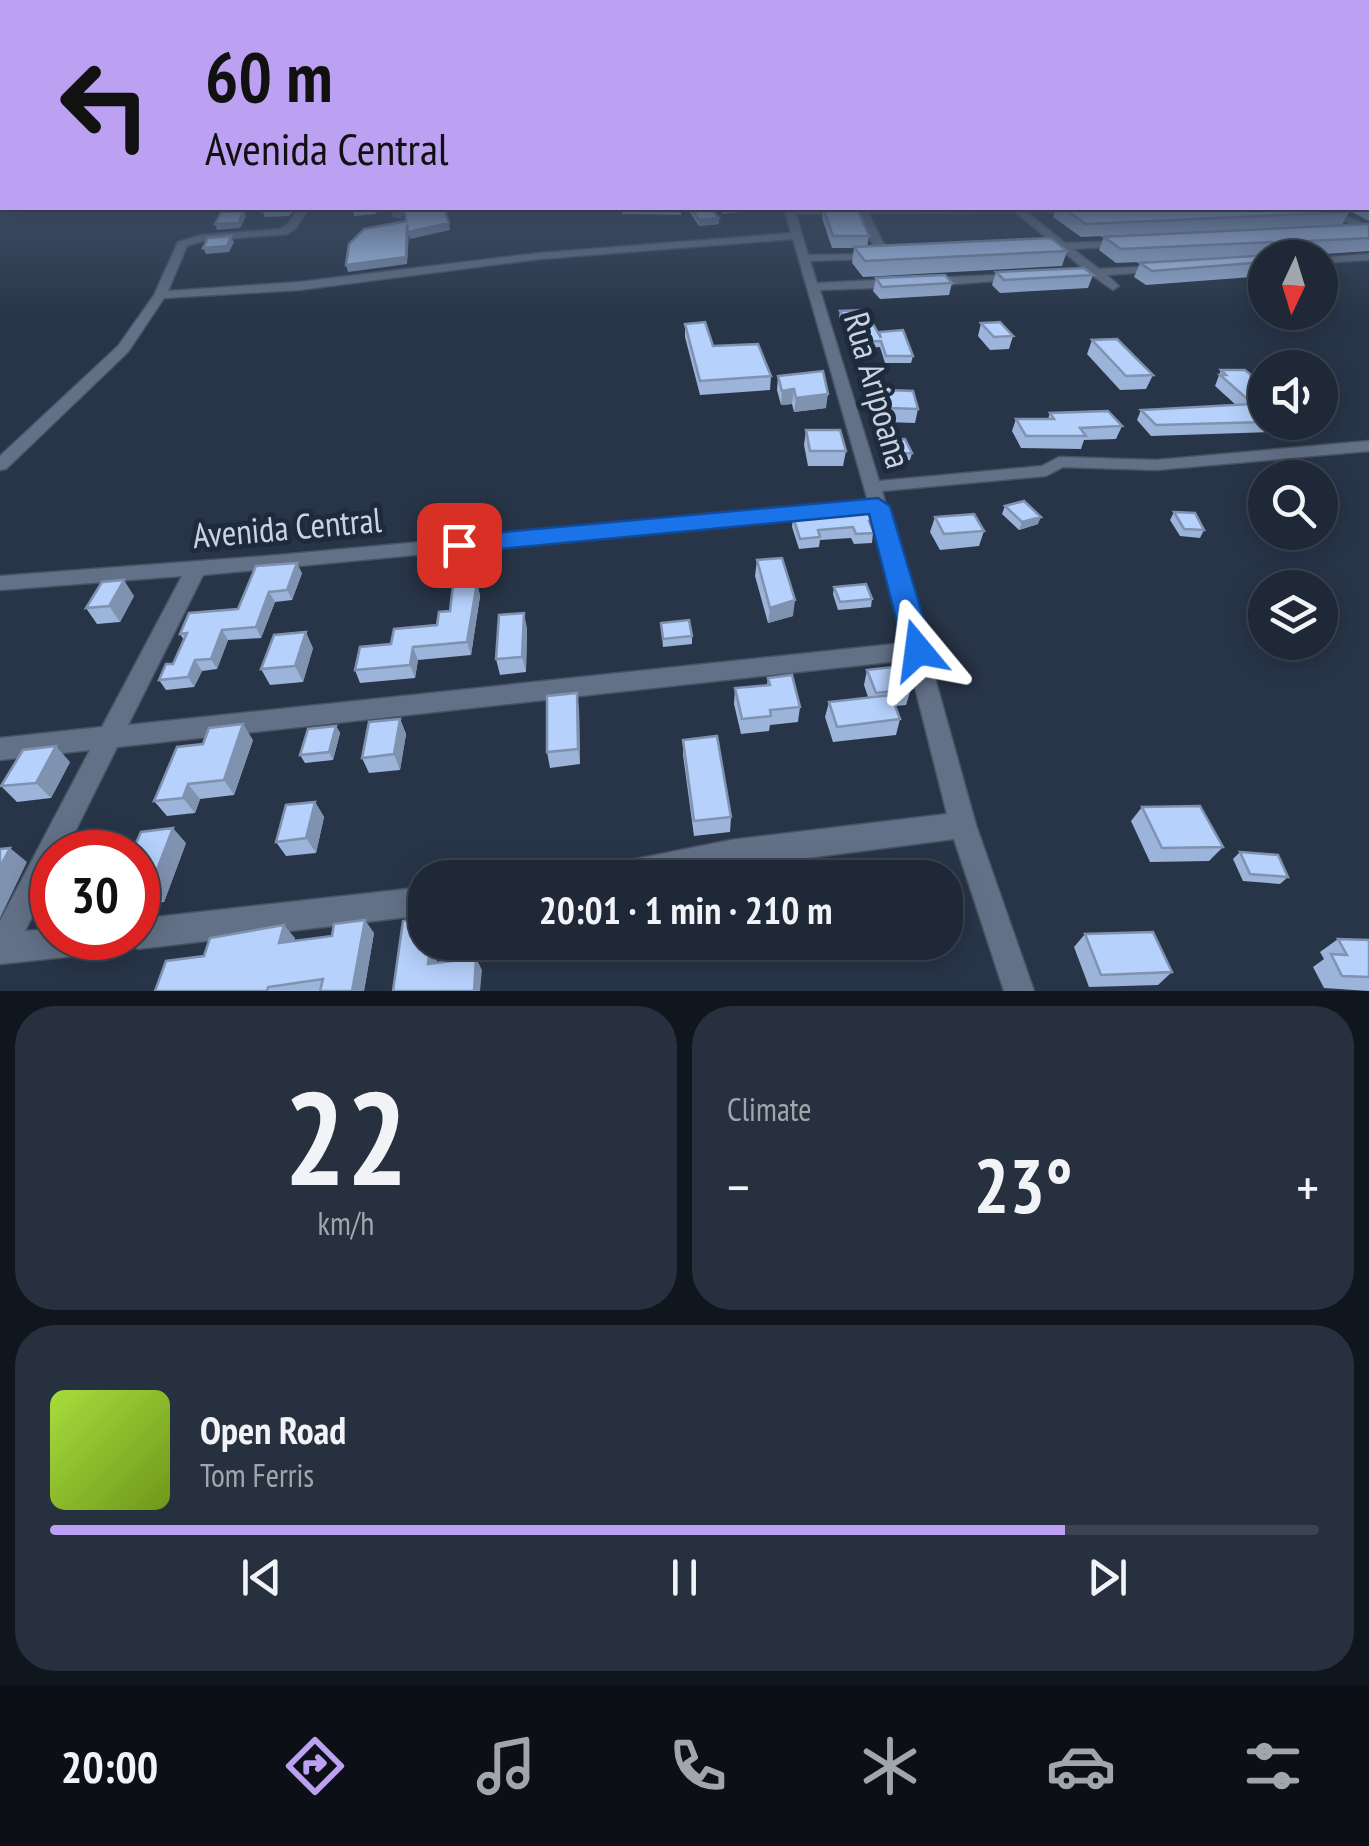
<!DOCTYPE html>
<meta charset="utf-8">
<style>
body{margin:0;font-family:"PT Sans Narrow",sans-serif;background:#26303e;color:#f1f3f6;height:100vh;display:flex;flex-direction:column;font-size:38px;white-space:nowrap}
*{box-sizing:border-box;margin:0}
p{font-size:32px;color:#a1a6ad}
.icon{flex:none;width:55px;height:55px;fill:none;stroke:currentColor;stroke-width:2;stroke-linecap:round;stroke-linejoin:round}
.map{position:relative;height:991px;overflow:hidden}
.details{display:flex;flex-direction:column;gap:15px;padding:15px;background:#10161e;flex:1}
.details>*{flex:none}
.hud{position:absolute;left:0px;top:0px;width:1370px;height:210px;box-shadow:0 5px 25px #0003,0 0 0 2px #3c4451;background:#bca0f2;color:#111;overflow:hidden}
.needle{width:65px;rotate:184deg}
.fabs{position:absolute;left:1248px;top:240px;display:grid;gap:20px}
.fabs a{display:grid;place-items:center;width:90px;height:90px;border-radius:50%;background:#1e2836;box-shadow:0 5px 25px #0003,0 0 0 2px #3c4451;font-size:50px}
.speed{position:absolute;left:30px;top:830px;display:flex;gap:20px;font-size:50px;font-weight:700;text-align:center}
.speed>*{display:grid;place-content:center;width:130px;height:130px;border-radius:50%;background:#1e2836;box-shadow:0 5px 25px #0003,0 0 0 2px #3c4451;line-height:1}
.speed .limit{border:15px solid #d22;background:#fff;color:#111}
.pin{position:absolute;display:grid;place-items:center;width:85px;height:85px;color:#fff;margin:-42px;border-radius:20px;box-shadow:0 5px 15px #0006}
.me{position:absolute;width:110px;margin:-55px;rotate:344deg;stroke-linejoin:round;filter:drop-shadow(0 0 8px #0008)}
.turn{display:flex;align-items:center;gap:35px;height:210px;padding:0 40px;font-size:45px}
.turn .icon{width:130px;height:130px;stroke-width:2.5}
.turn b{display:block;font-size:70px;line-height:85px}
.big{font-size:75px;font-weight:600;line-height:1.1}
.details .card{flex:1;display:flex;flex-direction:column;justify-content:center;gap:15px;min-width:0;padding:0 35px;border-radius:40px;background:#26303e}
.details .dial{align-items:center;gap:0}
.dial b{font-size:130px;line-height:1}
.song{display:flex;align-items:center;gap:30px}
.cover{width:120px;height:120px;border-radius:15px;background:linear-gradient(135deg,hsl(80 70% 55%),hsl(80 70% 35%))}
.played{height:10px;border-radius:5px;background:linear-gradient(90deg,#bca0f2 80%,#3c4451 80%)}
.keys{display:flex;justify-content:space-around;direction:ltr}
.heat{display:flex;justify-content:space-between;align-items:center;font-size:55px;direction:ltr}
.details .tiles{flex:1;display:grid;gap:15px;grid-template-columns:1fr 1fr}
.card:last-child{grid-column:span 2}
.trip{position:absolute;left:408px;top:860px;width:555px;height:100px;border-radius:40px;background:#1e2836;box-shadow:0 5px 25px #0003,0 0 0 2px #3c4451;font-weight:600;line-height:100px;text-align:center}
.tab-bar{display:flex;height:160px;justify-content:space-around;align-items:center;background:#0c1016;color:#a1a6ad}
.tab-bar .icon{width:70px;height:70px}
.tab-bar .current{color:#bca0f2}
.tab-bar b{font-size:45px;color:#f1f3f6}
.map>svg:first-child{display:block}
</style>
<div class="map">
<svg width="1369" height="991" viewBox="0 0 1369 991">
<rect width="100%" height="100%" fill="#283548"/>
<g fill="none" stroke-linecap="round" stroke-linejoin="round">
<defs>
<path id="minor" d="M 299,208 L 309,208 L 296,228 L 287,234 L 202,241 L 187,246 L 168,291 L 299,282 L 540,253 L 791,233 L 784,208 L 1079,208 L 1075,212 L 1027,212 L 1065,243 L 1128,241 L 1128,245 L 1124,246 L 1073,249 L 1099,269 L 1158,266 L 1162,267 L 1162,271 L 1107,275 L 1119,286 L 1113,290 L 1093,276 L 1065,276 L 1065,272 L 1085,270 L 1060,249 L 1036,249 L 1036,245 L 1053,243 L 1015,212 L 868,213 L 890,256 L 888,258 L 810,261 L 817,283 L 898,279 L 904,283 L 898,287 L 820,290 L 879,481 L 1042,466 L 1059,457 L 1156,460 L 1369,441 L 1369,451 L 1156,470 L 1063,467 L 1046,476 L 882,491 L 925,643 L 930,650 L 928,653 L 976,825 L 1034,991 L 1004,991 L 954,839 L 731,868 L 682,878 L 597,878 L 601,868 L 611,864 L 731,840 L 947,814 L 908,660 L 117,747 L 65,852 L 52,852 L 52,877 L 25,931 L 52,929 L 52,938 L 117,938 L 113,948 L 103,953 L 0,964 L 0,921 L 90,750 L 0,760 L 0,738 L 102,727 L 182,576 L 0,590 L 0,576 L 279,555 L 868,501 L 793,239 L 540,259 L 299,290 L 164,298 L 128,352 L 6,469 L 0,470 L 0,456 L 118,346 L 154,295 L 178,242 L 201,235 L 280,229 L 288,224 ZM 858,213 L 877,254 L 808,255 L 796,214 ZM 871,512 L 904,643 L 128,725 L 203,575 Z
M 395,208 L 405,208 L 401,218 L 392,216 Z
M 611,208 L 624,208 L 619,211 Z
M 1316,208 L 1328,208 L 1369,226 L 1369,233 Z
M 1369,254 L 1369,260 L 1320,263 L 1320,258 L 1317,258 Z
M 1018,274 L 1022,275 L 1022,279 L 929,286 L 923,282 L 929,278 Z
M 425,887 L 425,915 L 138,949 L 128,944 L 125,938 L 138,938 L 138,919 Z"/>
</defs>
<!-- minor casing -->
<use href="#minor" stroke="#485363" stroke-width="3"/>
<!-- minor -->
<use href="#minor" fill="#637188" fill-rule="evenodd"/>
</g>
<!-- wall -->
<path fill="#9cb4d9" d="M 1368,184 L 1369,184 L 1369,221 L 1344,208 L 1368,208 Z
M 266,208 L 296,208 L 289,216 L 265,217 L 263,212 Z
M 352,208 L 378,208 L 376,214 L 354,216 Z
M 622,208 L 681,209 L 681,215 L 622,214 Z
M 687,208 L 711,208 L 719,218 L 719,224 L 699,226 Z
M 823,208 L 869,236 L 867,247 L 1067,251 L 1062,266 L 863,277 L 852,263 L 854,248 L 832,248 L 822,218 Z
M 1056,208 L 1338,208 L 1349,212 L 1342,225 L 1369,224 L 1369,251 L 1265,258 L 1265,276 L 1146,285 L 1134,277 L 1140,263 L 1209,259 L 1116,263 L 1099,250 L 1104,237 L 1297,227 L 1081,237 L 1053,217 Z
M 996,272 L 1093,275 L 1088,288 L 1000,293 L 992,285 Z
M 876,278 L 952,283 L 949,295 L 880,299 L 873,291 Z
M 840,311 L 913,356 L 911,363 L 885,363 L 880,347 L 857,349 L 839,318 Z
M 981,323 L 1013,336 L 1009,349 L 990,350 L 978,336 Z
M 685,324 L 713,346 L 771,376 L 770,390 L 700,395 L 685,337 Z
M 1092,340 L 1153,375 L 1146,389 L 1120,390 L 1087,354 Z
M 1221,370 L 1265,387 L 1265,422 L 1310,422 L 1305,431 L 1151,436 L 1137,420 L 1141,410 L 1236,405 L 1215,386 Z
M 778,376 L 826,408 L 794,412 L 792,404 L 781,405 L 777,390 Z
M 885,390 L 918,409 L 915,423 L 886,422 L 882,404 Z
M 1050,413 L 1122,426 L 1116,439 L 1084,440 L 1081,449 L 1021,448 L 1012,431 L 1016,419 L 1048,419 Z
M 806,430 L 846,451 L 843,466 L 808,466 L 804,445 Z
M 884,440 L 912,453 L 910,460 L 888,461 L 882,447 Z
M 1005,506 L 1038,524 L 1019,530 L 1002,514 Z
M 1174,512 L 1204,530 L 1200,538 L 1180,536 L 1170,520 Z
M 793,517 L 874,521 L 872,543 L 854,544 L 851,538 L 820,540 L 819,547 L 799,549 L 792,527 Z
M 935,517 L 984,531 L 979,546 L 940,550 L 930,532 Z
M 757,560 L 793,616 L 768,623 L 755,576 Z
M 302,573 L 292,600 L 275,602 L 261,638 L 228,640 L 217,669 L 202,671 L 194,687 L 166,690 L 159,680 L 173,664 L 184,640 L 180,634 L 238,609 Z
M 477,583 L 480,596 L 471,655 L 418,660 L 415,678 L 360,683 L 355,670 L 437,625 Z
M 834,587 L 872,599 L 871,607 L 838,610 L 833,594 Z
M 134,596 L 120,622 L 97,624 L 86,608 Z
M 661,623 L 692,636 L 692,644 L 663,647 Z
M 527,628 L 526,672 L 500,675 L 496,659 Z
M 313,648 L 303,682 L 270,685 L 261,669 Z
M 867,670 L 911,689 L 906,705 L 895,706 L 900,719 L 896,735 L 833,742 L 825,717 L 829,702 L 868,697 L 864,685 Z
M 768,678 L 800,707 L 798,722 L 770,725 L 769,731 L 741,734 L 734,704 L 735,688 L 767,685 Z
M 579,709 L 580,764 L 550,768 L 547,752 Z
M 400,719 L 406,734 L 400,770 L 369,773 L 362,758 Z
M 336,726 L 340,733 L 333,760 L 305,763 L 300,755 Z
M 253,740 L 234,795 L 200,799 L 195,813 L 167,816 L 154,801 Z
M 683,740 L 731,817 L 730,832 L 694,836 L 683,755 Z
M 70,762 L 51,798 L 17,802 L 1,786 Z
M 315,802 L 324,817 L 316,853 L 286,856 L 276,842 Z
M 1142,807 L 1223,847 L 1209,861 L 1150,862 L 1131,821 Z
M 186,843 L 164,902 L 138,905 L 138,852 Z
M 1240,852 L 1288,877 L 1280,884 L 1243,881 L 1233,859 Z
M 374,933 L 364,991 L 155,991 L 295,938 L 294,941 Z
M 1085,934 L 1172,972 L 1158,985 L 1089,987 L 1074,947 Z
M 1338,939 L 1369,940 L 1369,991 L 1324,988 L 1313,967 L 1324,959 L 1320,952 Z
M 668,942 L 702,942 L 702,949 L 668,952 Z"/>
<!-- shaded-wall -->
<path fill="#7f92b0" d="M 290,208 L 296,208 L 289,216 L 287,210 Z
M 722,208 L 762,208 L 762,210 L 722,214 Z
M 244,211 L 246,217 L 240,228 L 217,230 L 215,224 Z
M 719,218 L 719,224 L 699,226 L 699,220 Z
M 449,223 L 450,230 L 410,239 L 409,234 L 407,264 L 348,272 L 346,265 L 407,225 Z
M 231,236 L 234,242 L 229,252 L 206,254 L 203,248 Z
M 794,389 L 792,404 L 781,405 L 782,391 Z
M 828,394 L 826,408 L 794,412 L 796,398 Z
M 1041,517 L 1038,524 L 1019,530 L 1022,522 Z
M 297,563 L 302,573 L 292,600 L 287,590 Z
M 124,580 L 134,596 L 120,622 L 109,606 Z
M 477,583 L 480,596 L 471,655 L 467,642 Z
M 269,592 L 275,602 L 261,638 L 256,627 Z
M 795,600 L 793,616 L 768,623 L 770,608 Z
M 524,613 L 527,628 L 526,672 L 522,657 Z
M 222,630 L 228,640 L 217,669 L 211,659 Z
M 306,632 L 313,648 L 303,682 L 295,666 Z
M 413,647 L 418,660 L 415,678 L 410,665 Z
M 195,660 L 202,671 L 194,687 L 188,677 Z
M 577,693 L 579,709 L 580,764 L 578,749 Z
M 400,719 L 406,734 L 400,770 L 394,754 Z
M 243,724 L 253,740 L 234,795 L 224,780 Z
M 336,726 L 340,733 L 333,760 L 329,752 Z
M 56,746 L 70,762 L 51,798 L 36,783 Z
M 188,784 L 200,799 L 195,813 L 183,798 Z
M 315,802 L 324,817 L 316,853 L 306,838 Z
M 173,828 L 186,843 L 164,902 L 150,888 Z
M 10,848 L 27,862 L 0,918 L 0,867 Z
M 365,920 L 374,933 L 364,991 L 352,991 Z
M 284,925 L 295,938 L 291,956 L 279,943 Z
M 430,942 L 439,942 L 435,977 L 428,964 Z
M 476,958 L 482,970 L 480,991 L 474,991 Z"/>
<!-- building -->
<path fill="#b5d1fc" stroke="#7f92b0" stroke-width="2.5" d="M 266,208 L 290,208 L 287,210 L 263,212 Z
M 406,208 L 444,208 L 449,223 L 408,232 L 407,225 L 406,257 L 346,265 L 349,244 L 364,229 L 406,221 L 405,211 Z
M 691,208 L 711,208 L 719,218 L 699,220 Z
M 823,208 L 857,208 L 869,236 L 833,236 Z
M 1063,208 L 1338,208 L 1349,212 L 1086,224 Z
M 244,211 L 238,223 L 215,224 L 221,212 Z
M 1369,224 L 1369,238 L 1288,242 L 1316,258 L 1265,258 L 1265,262 L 1152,271 L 1140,263 L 1272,255 L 1276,246 L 1272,242 L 1121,249 L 1104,237 Z
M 231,236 L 227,246 L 203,248 L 208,238 Z
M 1051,238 L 1067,251 L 865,261 L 854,247 Z
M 1084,268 L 1093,275 L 1004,280 L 996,272 Z
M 945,275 L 952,283 L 882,287 L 876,278 Z
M 865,310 L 881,338 L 879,332 L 903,330 L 913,356 L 886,356 L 881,341 L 859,342 L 840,311 Z
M 705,322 L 713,346 L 758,344 L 771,376 L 700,381 L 685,324 Z
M 1000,322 L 1013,336 L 994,337 L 981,323 Z
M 1117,339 L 1153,375 L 1126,376 L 1092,340 Z
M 1221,370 L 1245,370 L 1265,387 L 1265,422 L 1156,425 L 1141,410 L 1253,404 L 1220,375 L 1226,375 Z
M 823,371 L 828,394 L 796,398 L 794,389 L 782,391 L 778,376 Z
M 885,390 L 913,391 L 918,409 L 889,408 Z
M 1108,411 L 1122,426 L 1080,428 L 1086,436 L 1026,436 L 1016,419 L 1054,419 L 1050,413 Z
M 806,430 L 840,430 L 846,451 L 810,451 Z
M 905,439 L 912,453 L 890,454 L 884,440 Z
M 1024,501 L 1041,517 L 1022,522 L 1005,506 Z
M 867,506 L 874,521 L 869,521 L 874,533 L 856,534 L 853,527 L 818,530 L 820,537 L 800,539 L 793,517 Z
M 1174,512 L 1195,513 L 1204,530 L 1184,529 Z
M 974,514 L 984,531 L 944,534 L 935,517 Z
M 782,558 L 795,600 L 770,608 L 757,560 Z
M 297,563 L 287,590 L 269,592 L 256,627 L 222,630 L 211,659 L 195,660 L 188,677 L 159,680 L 166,664 L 173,664 L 187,633 L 180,634 L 189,613 L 238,609 L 256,566 Z
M 124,580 L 109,606 L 86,608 L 102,582 Z
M 477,583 L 467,642 L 413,647 L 410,665 L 355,670 L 360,647 L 391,644 L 394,629 L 437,625 L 439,612 L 450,611 L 453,585 Z
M 866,584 L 872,599 L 840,602 L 834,587 Z
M 524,613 L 522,657 L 496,659 L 499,615 Z
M 689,620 L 692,636 L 663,639 L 661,623 Z
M 306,632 L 295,666 L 261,669 L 274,635 Z
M 901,666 L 911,689 L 876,693 L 867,670 Z
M 792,675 L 800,707 L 770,710 L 771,716 L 742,719 L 735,688 L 770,685 L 768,678 Z
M 577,693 L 578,749 L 547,752 L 547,696 Z
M 891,695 L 900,719 L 837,727 L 829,702 Z
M 400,719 L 394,754 L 362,758 L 369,722 Z
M 243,724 L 224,780 L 188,784 L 183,798 L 154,801 L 177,747 L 203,744 L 209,728 Z
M 336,726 L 329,752 L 300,755 L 308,729 Z
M 717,736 L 731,817 L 694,821 L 683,740 Z
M 56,746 L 36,783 L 1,786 L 23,750 Z
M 315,802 L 306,838 L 276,842 L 286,805 Z
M 1200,806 L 1223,847 L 1162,848 L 1142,807 Z
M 173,828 L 150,888 L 138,889 L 138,852 L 132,852 L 141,832 Z
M 10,848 L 0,867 L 0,849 Z
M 1240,852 L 1278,855 L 1288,877 L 1250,874 Z
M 425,918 L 425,942 L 430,942 L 428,964 L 476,958 L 474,991 L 393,991 L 403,921 Z
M 365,920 L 352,991 L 320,991 L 323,979 L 268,987 L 267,991 L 155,991 L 166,961 L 204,956 L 210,938 L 284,925 L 279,943 L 332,936 L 334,924 Z
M 1153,932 L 1172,972 L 1101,975 L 1085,934 Z
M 1338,939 L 1369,940 L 1369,977 L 1342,976 L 1331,954 L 1347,955 Z"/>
<!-- sky -->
<linearGradient id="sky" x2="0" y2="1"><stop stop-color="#161d28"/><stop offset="0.57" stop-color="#42516a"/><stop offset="1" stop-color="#42516a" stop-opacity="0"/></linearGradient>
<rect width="1369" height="321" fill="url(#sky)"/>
<!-- route -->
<path fill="#1a73e8" stroke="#114b97" stroke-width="2.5" d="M 878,498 L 890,506 L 933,650 L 928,658 L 918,661 L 909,658 L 904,650 L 869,514 L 459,553 L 447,545 L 459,536 Z"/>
<g text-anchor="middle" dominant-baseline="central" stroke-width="10" stroke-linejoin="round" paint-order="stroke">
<!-- street labels -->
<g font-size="35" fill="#cbd3df" stroke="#1e2a3d">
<text transform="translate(878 390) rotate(74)">Rua Aripoana</text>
<text transform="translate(287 527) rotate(-5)">Avenida Central</text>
</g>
</g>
</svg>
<div class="fabs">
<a><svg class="needle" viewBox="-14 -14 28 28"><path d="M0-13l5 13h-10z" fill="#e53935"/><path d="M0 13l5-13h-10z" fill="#a1a6ad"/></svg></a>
<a><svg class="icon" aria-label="sound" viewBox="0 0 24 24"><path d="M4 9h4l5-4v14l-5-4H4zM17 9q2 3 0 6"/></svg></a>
<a><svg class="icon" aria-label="search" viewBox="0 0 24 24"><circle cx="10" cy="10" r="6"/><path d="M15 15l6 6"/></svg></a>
<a><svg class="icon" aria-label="layers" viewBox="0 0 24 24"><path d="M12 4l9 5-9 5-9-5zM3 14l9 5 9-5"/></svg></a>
</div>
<div class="speed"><div class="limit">30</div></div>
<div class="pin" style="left:459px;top:545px;background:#d93025"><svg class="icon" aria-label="arrive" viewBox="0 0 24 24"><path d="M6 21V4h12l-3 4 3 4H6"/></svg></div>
<svg class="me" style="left:918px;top:650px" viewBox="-20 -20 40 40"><path d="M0-17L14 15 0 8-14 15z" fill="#1a73e8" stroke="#fff" stroke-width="4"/></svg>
<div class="trip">20:01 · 1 min · 210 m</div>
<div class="hud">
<div class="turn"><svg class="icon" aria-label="left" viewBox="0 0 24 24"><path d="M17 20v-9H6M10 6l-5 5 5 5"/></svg><div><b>60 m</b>Avenida Central</div></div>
</div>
</div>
<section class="details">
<div class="tiles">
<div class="card dial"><b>22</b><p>km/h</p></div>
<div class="card"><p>Climate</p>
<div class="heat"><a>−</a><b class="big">23°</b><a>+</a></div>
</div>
<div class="card">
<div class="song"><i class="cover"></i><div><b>Open Road</b><p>Tom Ferris</p></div></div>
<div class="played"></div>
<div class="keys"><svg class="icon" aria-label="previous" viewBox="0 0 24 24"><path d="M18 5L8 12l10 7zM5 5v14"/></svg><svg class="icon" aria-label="pause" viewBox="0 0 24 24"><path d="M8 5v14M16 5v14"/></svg><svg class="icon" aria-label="next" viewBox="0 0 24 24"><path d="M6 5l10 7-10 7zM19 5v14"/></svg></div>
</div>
</div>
</section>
<nav class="tab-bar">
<b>20:00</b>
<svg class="icon current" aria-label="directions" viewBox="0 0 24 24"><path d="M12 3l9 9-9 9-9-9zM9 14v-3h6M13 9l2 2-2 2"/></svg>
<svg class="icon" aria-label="music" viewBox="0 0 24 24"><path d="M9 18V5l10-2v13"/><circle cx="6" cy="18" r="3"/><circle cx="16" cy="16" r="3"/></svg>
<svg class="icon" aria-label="phone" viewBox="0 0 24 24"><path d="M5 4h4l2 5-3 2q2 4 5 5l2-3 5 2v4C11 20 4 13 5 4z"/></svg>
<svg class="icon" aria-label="climate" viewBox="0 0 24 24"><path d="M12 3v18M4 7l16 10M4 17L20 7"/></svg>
<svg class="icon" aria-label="car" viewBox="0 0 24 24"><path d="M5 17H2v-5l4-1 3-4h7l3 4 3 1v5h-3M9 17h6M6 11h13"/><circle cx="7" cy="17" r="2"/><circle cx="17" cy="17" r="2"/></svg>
<svg class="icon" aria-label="filters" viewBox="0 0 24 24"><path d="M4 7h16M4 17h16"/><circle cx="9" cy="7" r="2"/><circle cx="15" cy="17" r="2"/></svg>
</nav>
